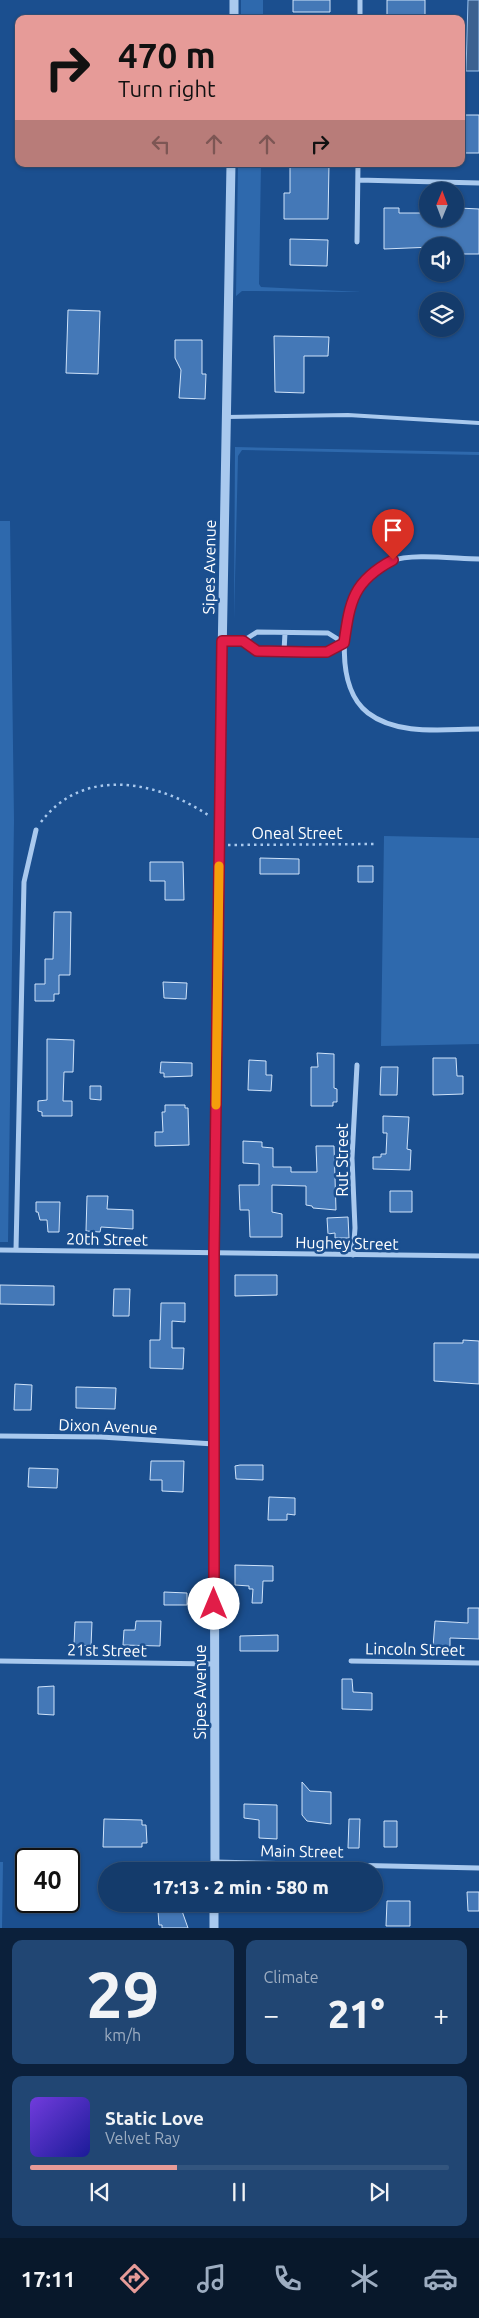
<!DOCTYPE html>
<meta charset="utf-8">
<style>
body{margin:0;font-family:Ubuntu,sans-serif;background:#214673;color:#f1f3f6;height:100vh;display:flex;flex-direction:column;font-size:19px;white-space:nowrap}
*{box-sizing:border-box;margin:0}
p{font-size:16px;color:#9dadc1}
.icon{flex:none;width:28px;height:28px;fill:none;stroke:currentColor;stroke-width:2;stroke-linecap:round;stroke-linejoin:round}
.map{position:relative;height:1928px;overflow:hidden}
.panel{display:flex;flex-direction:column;gap:12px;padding:12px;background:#0b203b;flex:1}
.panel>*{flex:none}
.guide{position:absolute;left:15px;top:15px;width:450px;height:152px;border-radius:10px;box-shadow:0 1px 4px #0004,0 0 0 1px #33557e;background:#e69b98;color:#111;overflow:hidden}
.needle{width:32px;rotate:1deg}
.controls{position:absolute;left:419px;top:182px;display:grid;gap:10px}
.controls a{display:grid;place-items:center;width:45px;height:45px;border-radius:50%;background:#143b6b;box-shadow:0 1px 4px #0004,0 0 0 1px #33557e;font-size:25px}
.speed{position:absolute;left:15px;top:1848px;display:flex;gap:10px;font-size:25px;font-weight:700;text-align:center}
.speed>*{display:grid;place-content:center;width:65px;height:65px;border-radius:50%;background:#143b6b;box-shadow:0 1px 4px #0004,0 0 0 1px #33557e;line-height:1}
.speed .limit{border:2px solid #111;border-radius:8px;background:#fff;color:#111}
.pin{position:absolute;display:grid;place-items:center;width:42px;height:42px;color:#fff;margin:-51px -21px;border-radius:50% 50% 50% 0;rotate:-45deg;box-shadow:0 0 5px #0007}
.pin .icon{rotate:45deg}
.me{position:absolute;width:55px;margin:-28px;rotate:0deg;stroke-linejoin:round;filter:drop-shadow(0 0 4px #0008)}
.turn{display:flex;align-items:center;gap:18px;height:105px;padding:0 20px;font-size:22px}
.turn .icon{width:65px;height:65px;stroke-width:2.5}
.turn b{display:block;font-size:35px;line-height:42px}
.lanes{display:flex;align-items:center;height:48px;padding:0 20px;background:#0003;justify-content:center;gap:25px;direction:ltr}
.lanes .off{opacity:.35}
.big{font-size:38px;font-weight:800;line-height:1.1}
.panel .tile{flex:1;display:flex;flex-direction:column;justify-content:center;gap:8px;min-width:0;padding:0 18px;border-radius:10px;background:#214673}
.panel .dial{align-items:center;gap:0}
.dial b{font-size:65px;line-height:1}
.song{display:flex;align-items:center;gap:15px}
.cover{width:60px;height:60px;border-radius:8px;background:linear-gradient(135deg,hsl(260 70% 55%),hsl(240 70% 35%))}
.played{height:5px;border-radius:2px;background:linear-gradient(90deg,#e69b98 35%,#33557e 35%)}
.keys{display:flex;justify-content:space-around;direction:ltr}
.heat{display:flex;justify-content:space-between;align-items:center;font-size:28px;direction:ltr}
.panel .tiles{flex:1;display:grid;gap:12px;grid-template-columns:1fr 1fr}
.tile:last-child{grid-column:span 2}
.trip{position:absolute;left:98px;top:1862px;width:285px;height:50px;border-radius:25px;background:#143b6b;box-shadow:0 1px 4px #0004,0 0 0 1px #33557e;font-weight:800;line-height:50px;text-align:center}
.dock{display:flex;height:80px;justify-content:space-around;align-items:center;background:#08182b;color:#9dadc1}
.dock .icon{width:35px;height:35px}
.dock .current{color:#e69b98}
.dock b{font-size:22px;color:#f1f3f6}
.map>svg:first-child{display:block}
</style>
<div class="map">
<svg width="479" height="1928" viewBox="0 0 479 1928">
<rect width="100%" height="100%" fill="#1b4f8f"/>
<!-- green -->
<path fill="#2e69ad" d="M 241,0 L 263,0 L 263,19 L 241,19 Z
M 238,164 L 261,164 L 259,284 L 261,287 L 362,292 L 242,291 L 236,296 Z
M 235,447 L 479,452 L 479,455 L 242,450 L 238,456 L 234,621 Z
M 0,521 L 10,521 L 14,820 L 8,1242 L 0,1242 Z
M 384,836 L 479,838 L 479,1044 L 381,1046 Z
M 0,1862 L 3,1862 L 2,1928 L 0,1928 Z"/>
<!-- water -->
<path fill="#3c6290" stroke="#9cc4f0" d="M 468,0 L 479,0 L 479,71 L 466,71 Z"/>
<!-- building -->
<path fill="#4478b7" stroke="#cfe3fa" d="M 293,0 L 330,0 L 330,12 L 293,12 Z
M 387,0 L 425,0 L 425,19 L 387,19 Z
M 461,115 L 479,115 L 479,153 L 461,153 Z
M 290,164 L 329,164 L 328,219 L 284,219 L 284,193 L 290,193 Z
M 384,208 L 399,208 L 399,213 L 428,213 L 428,219 L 458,219 L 459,208 L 479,209 L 479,254 L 458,254 L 458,246 L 384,249 Z
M 290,239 L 328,240 L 327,266 L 290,265 Z
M 68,310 L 100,311 L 98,374 L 66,373 Z
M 274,336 L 329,337 L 328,356 L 304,356 L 304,393 L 275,392 Z
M 175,340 L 202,340 L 202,374 L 206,374 L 205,399 L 179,398 L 181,370 L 175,358 Z
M 260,858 L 299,859 L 299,874 L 260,874 Z
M 150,862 L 183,862 L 184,900 L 165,900 L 165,881 L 150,881 Z
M 358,866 L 373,866 L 373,882 L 358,882 Z
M 54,912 L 71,912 L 70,975 L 59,975 L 59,994 L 54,994 L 54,1001 L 35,1001 L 35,984 L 45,984 L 45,959 L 53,959 Z
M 163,982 L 187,983 L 186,999 L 164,998 Z
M 47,1039 L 74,1040 L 73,1072 L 64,1072 L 63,1101 L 72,1101 L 72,1116 L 42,1116 L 42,1112 L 38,1111 L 38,1101 L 47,1100 Z
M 317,1053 L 334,1054 L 334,1088 L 337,1089 L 337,1102 L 333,1102 L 333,1106 L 311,1106 L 311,1067 L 318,1067 Z
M 433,1058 L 456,1058 L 457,1076 L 463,1076 L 463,1094 L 433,1095 Z
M 249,1060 L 266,1061 L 266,1075 L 272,1075 L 271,1091 L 248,1090 Z
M 161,1062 L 192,1063 L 192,1076 L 164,1077 L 164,1073 L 160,1073 Z
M 381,1067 L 398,1067 L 397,1095 L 380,1095 Z
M 90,1086 L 101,1086 L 101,1100 L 90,1099 Z
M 165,1105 L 185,1105 L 185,1108 L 188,1108 L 189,1145 L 155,1146 L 155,1132 L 163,1132 L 162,1112 L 165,1112 Z
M 383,1116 L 409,1117 L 407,1149 L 411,1150 L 410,1170 L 373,1169 L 373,1157 L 381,1157 L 381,1154 L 386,1154 L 387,1133 L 383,1133 Z
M 243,1141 L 262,1142 L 262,1147 L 273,1148 L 273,1167 L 291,1167 L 291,1172 L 317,1172 L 316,1146 L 334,1146 L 336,1210 L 313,1208 L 312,1206 L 306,1205 L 306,1186 L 272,1185 L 272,1212 L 282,1214 L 282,1237 L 250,1237 L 249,1210 L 240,1210 L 239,1185 L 259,1185 L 259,1164 L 243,1163 Z
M 390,1191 L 412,1191 L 412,1212 L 390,1212 Z
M 87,1196 L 108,1196 L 107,1209 L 133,1210 L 133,1229 L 101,1227 L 100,1232 L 86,1231 Z
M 36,1202 L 60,1202 L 59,1232 L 48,1232 L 47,1220 L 40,1220 L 38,1212 L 36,1212 Z
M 348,1217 L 349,1238 L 335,1238 L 335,1233 L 328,1234 L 327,1218 Z
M 235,1275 L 277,1275 L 277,1295 L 235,1296 Z
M 0,1285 L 54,1286 L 54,1305 L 0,1304 Z
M 114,1289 L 130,1289 L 129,1316 L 113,1316 Z
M 161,1303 L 185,1303 L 185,1322 L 172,1321 L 172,1348 L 184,1348 L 183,1369 L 150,1368 L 150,1340 L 160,1340 Z
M 463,1340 L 479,1341 L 479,1384 L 434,1381 L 434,1343 L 463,1343 Z
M 15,1384 L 32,1385 L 31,1410 L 14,1410 Z
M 76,1387 L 116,1388 L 115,1409 L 76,1408 Z
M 151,1461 L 184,1461 L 183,1492 L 162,1491 L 162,1480 L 150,1480 Z
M 240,1465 L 263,1465 L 263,1480 L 236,1479 L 235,1466 Z
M 29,1468 L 58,1469 L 57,1488 L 28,1487 Z
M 269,1497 L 295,1498 L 295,1515 L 287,1514 L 287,1520 L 268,1520 Z
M 235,1565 L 273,1566 L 273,1581 L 263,1581 L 262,1603 L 252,1603 L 253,1589 L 249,1589 L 249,1586 L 235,1585 Z
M 164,1592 L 187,1593 L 187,1605 L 164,1605 Z
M 468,1608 L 479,1608 L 479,1639 L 450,1638 L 450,1648 L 433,1647 L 435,1621 L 468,1623 Z
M 136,1621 L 161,1621 L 160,1646 L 123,1645 L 124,1630 L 135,1630 Z
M 75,1622 L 92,1622 L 91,1646 L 74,1645 Z
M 278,1635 L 278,1651 L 240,1651 L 240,1636 Z
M 342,1679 L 352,1679 L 353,1692 L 372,1693 L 372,1710 L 342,1709 Z
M 54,1686 L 54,1715 L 38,1714 L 38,1687 Z
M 302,1782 L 310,1791 L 331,1792 L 331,1824 L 307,1821 L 302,1815 Z
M 244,1804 L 277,1805 L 277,1839 L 259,1838 L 259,1820 L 244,1818 Z
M 104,1819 L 142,1820 L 142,1825 L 146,1825 L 147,1843 L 142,1843 L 142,1847 L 103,1847 Z
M 349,1819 L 360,1819 L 359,1848 L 348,1848 Z
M 384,1821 L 397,1821 L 397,1847 L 384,1847 Z
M 467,1892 L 479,1892 L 479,1911 L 468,1911 Z
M 387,1901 L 410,1901 L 410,1926 L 386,1926 Z
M 158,1911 L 182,1911 L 188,1928 L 162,1928 L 162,1925 L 159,1925 Z"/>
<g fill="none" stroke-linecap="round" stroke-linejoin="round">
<!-- path -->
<path stroke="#a9c9ee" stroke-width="2.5" stroke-dasharray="2.5 4" stroke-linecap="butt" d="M 41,822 C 83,766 157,781 208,815
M 228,845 L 375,844"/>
<!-- service -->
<path stroke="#a9c9ee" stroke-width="4" d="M 227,417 L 348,415 L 479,423"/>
<!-- minor -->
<path stroke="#a9c9ee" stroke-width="5" d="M 360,19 L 360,0
M 358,180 L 479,183
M 357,242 L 358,164
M 479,559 C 457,559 411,553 392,561 C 381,565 365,575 359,586 C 341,619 335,688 368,713 C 398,736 444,729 479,729
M 223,641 L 243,641 L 257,651 L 306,652 L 327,652 L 344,643
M 243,641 L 257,632 L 328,633 L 344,643
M 284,651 L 285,633
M 0,1250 L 479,1256
M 16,1250 L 24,882 L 36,830
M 353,1255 L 355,1228 L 352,1158 L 357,1065
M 0,1436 L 101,1437 L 214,1444
M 0,1661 L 215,1664
M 351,1661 L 479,1663
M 215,1862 L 479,1868"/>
<!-- tertiary -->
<path stroke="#a9c9ee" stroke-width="9" d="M 234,19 L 234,0
M 215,1871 L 214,1254 L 219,823 L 231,164
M 214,1928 L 214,1904"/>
</g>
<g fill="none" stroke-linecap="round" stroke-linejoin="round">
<defs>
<path id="route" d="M 214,1604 L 214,1254 L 222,641 L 243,641 L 257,651 L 306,652 L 327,652 L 344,643 C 350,601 353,581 393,560"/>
</defs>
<!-- route casing -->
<use href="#route" stroke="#92132f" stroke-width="12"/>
<!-- route -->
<use href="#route" stroke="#e11d48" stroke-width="9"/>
<!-- slow -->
<path stroke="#f59e0b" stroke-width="9" d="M 216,1105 L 219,866"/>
</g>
<g text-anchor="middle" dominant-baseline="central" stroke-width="5" stroke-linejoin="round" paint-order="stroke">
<!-- street labels -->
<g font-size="16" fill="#fff" stroke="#1b4f8f">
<text transform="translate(209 567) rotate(-89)">Sipes Avenue</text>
<text x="297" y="833">Oneal Street</text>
<text transform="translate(342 1160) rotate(-90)">Rut Street</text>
<text transform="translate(107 1239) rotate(1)">20th Street</text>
<text transform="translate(347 1243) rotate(1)">Hughey Street</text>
<text transform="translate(108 1426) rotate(2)">Dixon Avenue</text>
<text transform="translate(415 1649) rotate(1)">Lincoln Street</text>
<text transform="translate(107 1650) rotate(1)">21st Street</text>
<text transform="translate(200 1692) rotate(-90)">Sipes Avenue</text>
<text transform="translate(302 1851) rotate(1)">Main Street</text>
</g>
</g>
</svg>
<div class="controls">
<a><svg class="needle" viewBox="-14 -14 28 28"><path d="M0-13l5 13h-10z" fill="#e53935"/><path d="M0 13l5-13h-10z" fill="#9dadc1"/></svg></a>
<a><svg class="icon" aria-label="sound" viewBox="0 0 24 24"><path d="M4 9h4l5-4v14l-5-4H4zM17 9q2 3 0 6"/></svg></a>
<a><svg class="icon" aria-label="layers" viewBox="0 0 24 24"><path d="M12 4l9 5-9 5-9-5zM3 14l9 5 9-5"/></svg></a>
</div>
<div class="speed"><div class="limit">40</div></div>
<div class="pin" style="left:393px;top:560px;background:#d93025"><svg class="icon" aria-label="arrive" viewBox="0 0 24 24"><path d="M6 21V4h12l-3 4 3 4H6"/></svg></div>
<svg class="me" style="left:214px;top:1604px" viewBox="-20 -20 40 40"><circle r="19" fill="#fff"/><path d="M0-13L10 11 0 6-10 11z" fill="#e11d48"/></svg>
<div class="trip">17:13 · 2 min · 580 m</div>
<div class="guide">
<div class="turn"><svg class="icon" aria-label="right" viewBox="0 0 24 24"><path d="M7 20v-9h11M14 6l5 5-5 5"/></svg><div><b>470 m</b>Turn right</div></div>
<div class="lanes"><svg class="icon off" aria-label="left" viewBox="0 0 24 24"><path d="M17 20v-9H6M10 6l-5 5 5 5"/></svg><svg class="icon off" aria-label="ahead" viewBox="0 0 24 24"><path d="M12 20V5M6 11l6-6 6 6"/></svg><svg class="icon off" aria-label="ahead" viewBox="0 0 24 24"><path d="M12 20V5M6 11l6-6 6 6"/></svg><svg class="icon" aria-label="right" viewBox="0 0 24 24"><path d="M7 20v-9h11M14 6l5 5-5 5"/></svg></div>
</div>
</div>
<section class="panel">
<div class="tiles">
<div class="tile dial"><b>29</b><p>km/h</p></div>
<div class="tile"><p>Climate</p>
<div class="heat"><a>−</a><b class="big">21°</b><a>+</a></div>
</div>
<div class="tile">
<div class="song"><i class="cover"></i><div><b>Static Love</b><p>Velvet Ray</p></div></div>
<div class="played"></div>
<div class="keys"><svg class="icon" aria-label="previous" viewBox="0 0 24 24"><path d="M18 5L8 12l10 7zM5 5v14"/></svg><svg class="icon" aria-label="pause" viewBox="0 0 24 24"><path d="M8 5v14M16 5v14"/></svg><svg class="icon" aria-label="next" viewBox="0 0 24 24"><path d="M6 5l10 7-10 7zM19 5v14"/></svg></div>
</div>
</div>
</section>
<nav class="dock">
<b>17:11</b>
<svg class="icon current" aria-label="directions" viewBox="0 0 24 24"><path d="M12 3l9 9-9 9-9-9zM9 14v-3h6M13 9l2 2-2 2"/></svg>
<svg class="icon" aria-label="music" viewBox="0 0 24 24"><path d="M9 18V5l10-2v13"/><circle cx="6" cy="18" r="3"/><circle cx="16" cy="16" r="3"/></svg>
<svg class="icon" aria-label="phone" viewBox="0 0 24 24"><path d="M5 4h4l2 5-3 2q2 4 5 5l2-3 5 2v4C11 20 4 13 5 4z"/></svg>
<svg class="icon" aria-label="climate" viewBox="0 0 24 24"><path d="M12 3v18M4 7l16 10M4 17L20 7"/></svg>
<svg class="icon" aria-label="car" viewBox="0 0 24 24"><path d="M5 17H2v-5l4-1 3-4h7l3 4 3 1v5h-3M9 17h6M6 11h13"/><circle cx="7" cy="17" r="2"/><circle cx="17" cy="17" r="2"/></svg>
</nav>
